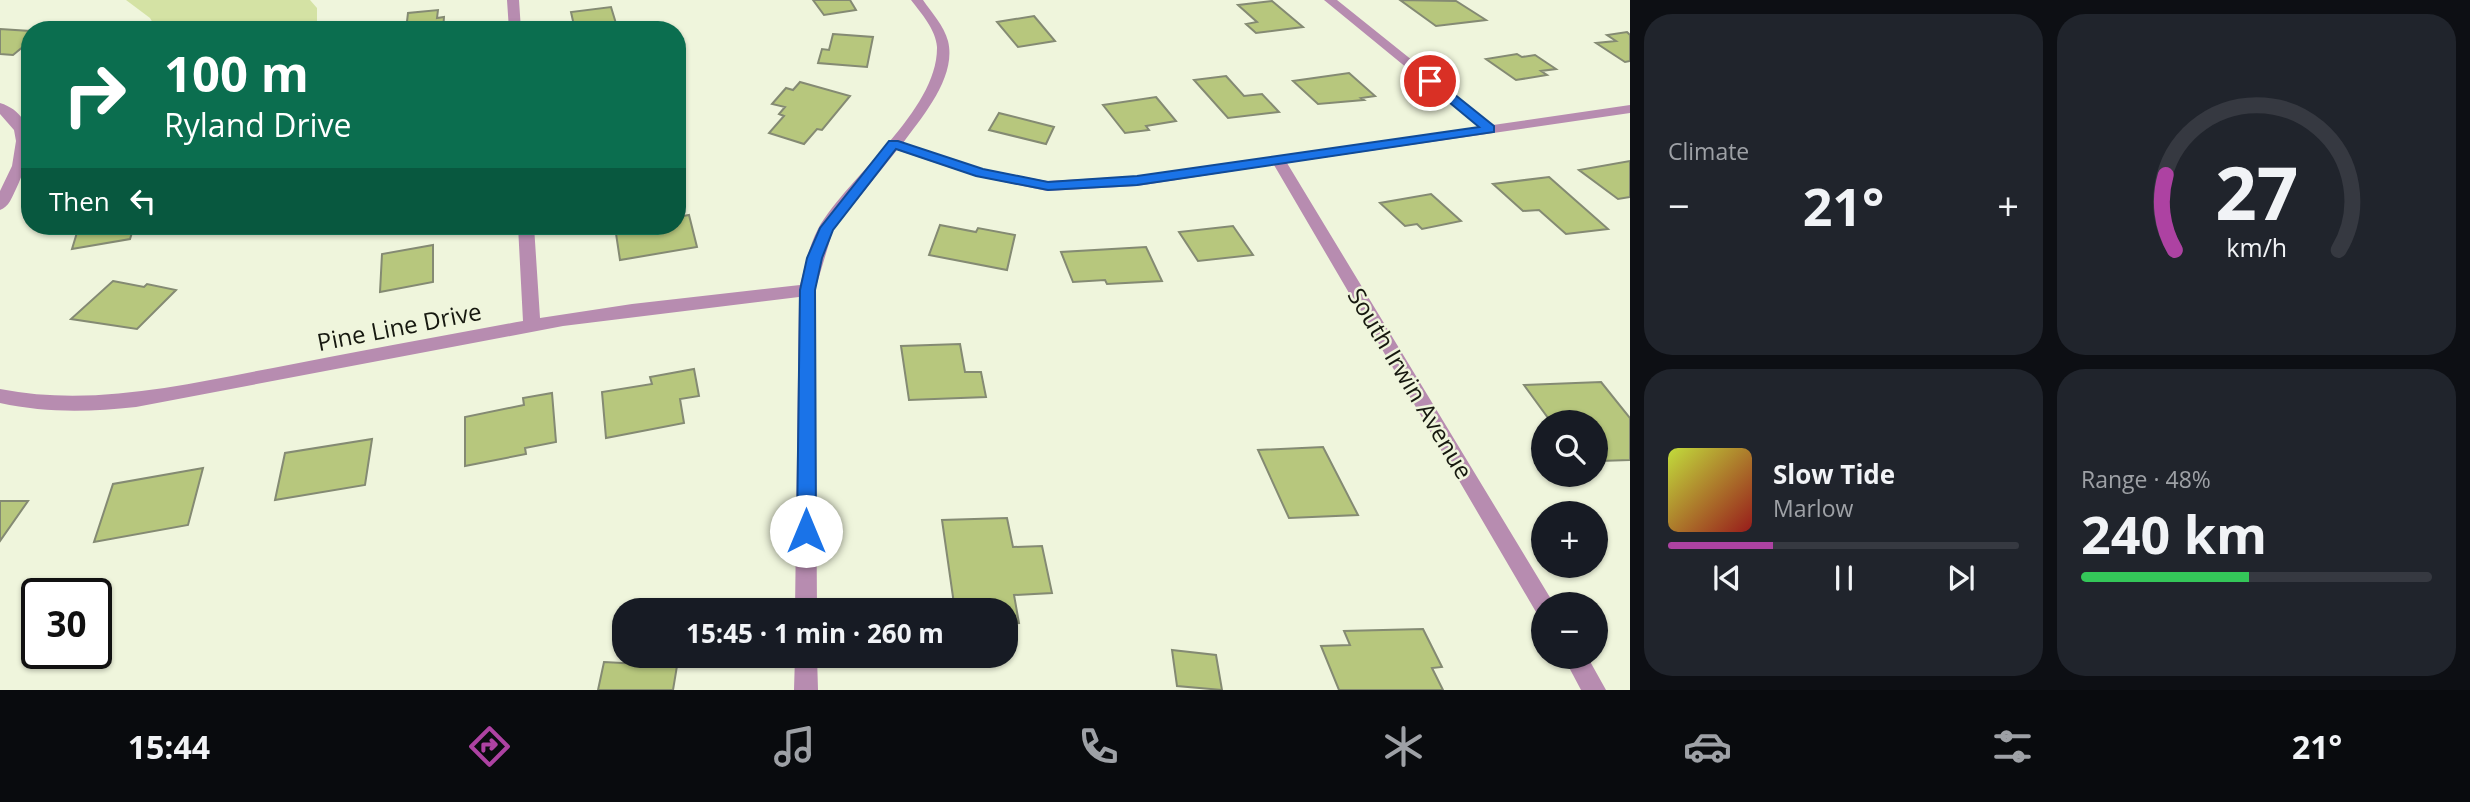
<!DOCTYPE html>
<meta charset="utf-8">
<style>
body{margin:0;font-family:"Open Sans",sans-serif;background:#20242c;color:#f1f3f6;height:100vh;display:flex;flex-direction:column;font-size:26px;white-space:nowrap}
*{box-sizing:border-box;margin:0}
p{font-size:23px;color:#9ea1a6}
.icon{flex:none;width:38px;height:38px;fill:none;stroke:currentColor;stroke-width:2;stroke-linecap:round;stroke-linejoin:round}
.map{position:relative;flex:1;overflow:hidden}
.sheet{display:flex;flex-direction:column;gap:14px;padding:14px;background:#0d0f14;width:840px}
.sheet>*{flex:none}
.top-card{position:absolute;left:21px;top:21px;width:665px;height:214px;border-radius:28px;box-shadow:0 2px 5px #0004;background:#0b6e4f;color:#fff;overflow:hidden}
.controls{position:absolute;left:1531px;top:410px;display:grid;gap:14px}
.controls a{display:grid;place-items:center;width:77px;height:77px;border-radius:50%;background:#171b24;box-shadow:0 2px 5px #0004;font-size:35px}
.speed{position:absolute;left:21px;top:578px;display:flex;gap:14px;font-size:35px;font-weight:700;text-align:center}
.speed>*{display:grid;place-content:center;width:91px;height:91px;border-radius:50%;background:#171b24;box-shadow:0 2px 5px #0004;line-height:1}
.speed .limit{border:4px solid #111;border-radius:10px;background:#fff;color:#111}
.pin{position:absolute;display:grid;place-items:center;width:60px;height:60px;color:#fff;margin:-30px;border:4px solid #fff;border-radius:50%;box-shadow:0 2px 7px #0007}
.me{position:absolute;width:77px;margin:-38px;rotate:0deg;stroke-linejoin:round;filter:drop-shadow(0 0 5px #0008)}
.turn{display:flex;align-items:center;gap:24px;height:147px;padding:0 28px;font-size:32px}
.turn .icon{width:91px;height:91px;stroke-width:2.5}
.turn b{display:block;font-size:49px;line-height:60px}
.then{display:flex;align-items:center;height:66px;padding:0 28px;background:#0003;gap:14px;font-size:26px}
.big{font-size:52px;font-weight:700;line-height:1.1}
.sheet .card{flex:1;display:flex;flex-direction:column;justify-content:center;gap:10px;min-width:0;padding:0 24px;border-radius:28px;background:#20242c}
.sheet .dial{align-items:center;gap:0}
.dial svg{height:182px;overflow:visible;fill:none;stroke:#363941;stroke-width:7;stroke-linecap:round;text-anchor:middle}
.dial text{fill:#f1f3f6;stroke:none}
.song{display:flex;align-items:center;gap:21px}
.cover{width:84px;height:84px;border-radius:10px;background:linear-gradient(135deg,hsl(70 70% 55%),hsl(0 70% 35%))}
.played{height:7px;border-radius:4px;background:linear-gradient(90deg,#ad42a2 30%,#363941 30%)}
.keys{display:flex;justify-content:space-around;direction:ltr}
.heat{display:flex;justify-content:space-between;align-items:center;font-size:38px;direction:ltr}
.charge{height:10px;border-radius:5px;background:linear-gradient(90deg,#34c759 48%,#363941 0)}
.sheet .tiles{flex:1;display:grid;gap:14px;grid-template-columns:repeat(2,1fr)}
.trip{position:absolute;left:612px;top:598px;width:406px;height:70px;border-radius:28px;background:#171b24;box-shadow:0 2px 5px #0004;font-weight:700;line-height:70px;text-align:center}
.tab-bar{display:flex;height:112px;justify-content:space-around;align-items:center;background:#090b0e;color:#9ea1a6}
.tab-bar .icon{width:49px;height:49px}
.tab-bar .active{color:#ad42a2}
.tab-bar b{font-size:32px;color:#f1f3f6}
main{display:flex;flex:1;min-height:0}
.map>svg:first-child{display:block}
</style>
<main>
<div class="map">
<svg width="1630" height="690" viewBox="0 0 1630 690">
<rect width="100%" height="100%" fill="#eff5dc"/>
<!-- green -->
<path fill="#d4e2a4" d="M 126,0 L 310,0 L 317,8 L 317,30 L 157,30 L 150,18 Z"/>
<!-- building -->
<path fill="#b7c77d" stroke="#848a73" stroke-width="2" d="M 813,0 L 850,0 L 856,10 L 824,15 Z
M 1400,0 L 1456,1 L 1486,20 L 1436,26 Z
M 1272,1 L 1303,27 L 1256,33 L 1246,24 L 1257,22 L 1238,5 Z
M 611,7 L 618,30 L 575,30 L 571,12 Z
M 438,10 L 437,18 L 444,17 L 443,30 L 406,30 L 408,13 Z
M 1034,16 L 1055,41 L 1018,47 L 997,22 Z
M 0,29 L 30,31 L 30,41 L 13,55 L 0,54 Z
M 1627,32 L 1630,35 L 1630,61 L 1625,62 L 1596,43 L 1616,41 L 1607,35 Z
M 833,34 L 873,37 L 867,67 L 818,63 L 822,49 L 829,50 Z
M 1517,54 L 1522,57 L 1535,55 L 1556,69 L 1541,71 L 1547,75 L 1516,80 L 1486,59 Z
M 1349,73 L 1375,96 L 1361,98 L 1364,100 L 1318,104 L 1293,81 Z
M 1226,76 L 1244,96 L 1262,94 L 1279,112 L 1228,118 L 1194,80 Z
M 800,82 L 850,96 L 822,130 L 817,129 L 804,144 L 769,133 L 784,116 L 779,114 L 785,107 L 772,104 L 786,88 L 793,90 Z
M 1156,97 L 1176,121 L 1146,126 L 1149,130 L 1125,133 L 1103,105 Z
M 999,113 L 1054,127 L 1046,144 L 989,130 Z
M 1630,161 L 1630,197 L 1618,199 L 1579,170 Z
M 1549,177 L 1608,229 L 1566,234 L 1539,210 L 1523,211 L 1493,184 Z
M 1431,194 L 1461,221 L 1422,229 L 1417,224 L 1405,226 L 1380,203 Z
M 689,215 L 697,247 L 620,260 L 615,227 L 677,226 L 677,217 Z
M 940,225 L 976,232 L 978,228 L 1015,235 L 1007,270 L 929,255 Z
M 79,226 L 134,226 L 130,239 L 72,249 Z
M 1233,226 L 1253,255 L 1198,261 L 1179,232 Z
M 433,245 L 433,282 L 380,292 L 382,254 Z
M 1146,247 L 1162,281 L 1107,284 L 1105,280 L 1073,282 L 1061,252 Z
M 113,281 L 144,287 L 147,284 L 176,290 L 137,329 L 71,319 Z
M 960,344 L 965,372 L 981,372 L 986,397 L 909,400 L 901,346 Z
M 694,369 L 699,396 L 680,399 L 684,423 L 606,438 L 602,392 L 652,384 L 650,377 Z
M 1601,382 L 1630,418 L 1630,460 L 1600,461 L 1596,455 L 1596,422 L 1551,422 L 1524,385 Z
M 552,393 L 556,442 L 525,448 L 526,454 L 465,466 L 465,417 L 524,405 L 523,398 Z
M 372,439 L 365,485 L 275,500 L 285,453 Z
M 1323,447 L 1358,515 L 1289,518 L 1258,450 Z
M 203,468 L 188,525 L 94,542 L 113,484 Z
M 0,501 L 28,501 L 0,541 Z
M 1007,518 L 1013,547 L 1042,546 L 1052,593 L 1014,595 L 1019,623 L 1006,624 L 1006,611 L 955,611 L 942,520 Z
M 1423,629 L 1442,667 L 1432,668 L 1443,690 L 1339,690 L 1321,646 L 1350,645 L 1344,631 Z
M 1172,650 L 1216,655 L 1222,690 L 1177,686 Z
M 604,662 L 677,666 L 673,690 L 598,690 Z"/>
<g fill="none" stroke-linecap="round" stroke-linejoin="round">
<!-- minor -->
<path fill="#b78cb0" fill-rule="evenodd" d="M 507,0 L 519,0 L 521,30 L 509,30 Z
M 911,0 L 923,0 C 932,13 944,26 948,41 C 957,77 922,117 903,143 L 983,169 L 1047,181 L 1137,176 L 1479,127 L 1324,0 L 1337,0 L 1493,125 L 1630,105 L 1630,113 L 1287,163 L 1554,604 L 1544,604 L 1544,615 L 1536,612 L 1274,165 L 1137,186 L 1047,191 L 975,176 L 897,150 L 833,230 L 815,290 L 817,611 L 795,611 L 799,297 L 563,326 L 136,407 C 89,412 46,413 0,403 L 0,389 C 92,407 182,385 273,368 C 356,352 440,336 523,321 L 518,226 L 534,226 L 540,318 L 632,304 L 800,285 C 805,266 809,246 818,229 C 849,175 938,111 937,47 C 936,30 921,13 911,0 Z
M 0,103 C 41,116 30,160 16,189 C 12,197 9,207 0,210 L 0,191 L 12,166 L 16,141 L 14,130 L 0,114 Z
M 795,656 L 817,656 L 818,690 L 794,690 Z
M 1563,656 L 1587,656 L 1606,690 L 1581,690 Z"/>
</g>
<!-- route -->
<path fill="#1a73e8" stroke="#114b97" stroke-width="2" d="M 1426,78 L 1434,78 L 1494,126 L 1494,132 L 1137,185 L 1048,190 L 976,176 L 896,149 L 833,230 L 822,258 L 815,290 L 816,531 L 813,536 L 806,539 L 800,536 L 797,531 L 800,290 L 807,258 L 820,228 L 889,141 L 898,141 L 983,169 L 1048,182 L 1137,176 L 1479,127 L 1426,83 Z"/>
<g text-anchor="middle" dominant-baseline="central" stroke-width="5" stroke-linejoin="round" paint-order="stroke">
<!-- street labels -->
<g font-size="24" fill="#16180f" stroke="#eff5dc">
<text transform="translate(399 326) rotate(-11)">Pine Line Drive</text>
<text transform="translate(1411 383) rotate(59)">South Irwin Avenue</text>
</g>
</g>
</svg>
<div class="controls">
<a><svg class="icon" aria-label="search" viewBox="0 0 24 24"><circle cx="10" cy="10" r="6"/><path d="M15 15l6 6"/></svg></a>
<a>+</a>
<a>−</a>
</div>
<div class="speed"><div class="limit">30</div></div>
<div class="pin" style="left:1430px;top:81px;background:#d93025"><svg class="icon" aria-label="arrive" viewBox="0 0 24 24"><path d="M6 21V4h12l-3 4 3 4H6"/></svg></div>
<svg class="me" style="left:806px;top:531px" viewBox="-20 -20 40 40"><circle r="19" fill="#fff"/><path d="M0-13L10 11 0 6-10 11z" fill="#1a73e8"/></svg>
<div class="trip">15:45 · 1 min · 260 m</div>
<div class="top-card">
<div class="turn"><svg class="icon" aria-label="right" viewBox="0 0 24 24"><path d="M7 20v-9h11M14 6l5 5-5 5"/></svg><div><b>100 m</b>Ryland Drive</div></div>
<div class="then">Then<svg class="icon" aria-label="left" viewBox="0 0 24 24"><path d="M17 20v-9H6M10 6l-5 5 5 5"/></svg></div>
</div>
</div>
<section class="sheet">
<div class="tiles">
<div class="card"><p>Climate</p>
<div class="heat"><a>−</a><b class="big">21°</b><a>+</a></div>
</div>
<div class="card dial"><svg viewBox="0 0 100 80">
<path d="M14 69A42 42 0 1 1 86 69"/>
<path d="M14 69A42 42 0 0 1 10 36" stroke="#ad42a2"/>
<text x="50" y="56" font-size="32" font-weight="700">27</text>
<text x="50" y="72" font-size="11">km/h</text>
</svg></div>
<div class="card">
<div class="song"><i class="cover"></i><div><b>Slow Tide</b><p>Marlow</p></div></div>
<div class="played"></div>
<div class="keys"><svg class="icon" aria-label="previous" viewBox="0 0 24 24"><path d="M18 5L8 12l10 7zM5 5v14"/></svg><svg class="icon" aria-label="pause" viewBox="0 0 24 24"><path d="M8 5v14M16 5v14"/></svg><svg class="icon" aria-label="next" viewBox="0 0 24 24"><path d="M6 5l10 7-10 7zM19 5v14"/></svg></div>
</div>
<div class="card"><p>Range · 48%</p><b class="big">240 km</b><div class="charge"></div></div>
</div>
</section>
</main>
<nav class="tab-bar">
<b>15:44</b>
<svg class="icon active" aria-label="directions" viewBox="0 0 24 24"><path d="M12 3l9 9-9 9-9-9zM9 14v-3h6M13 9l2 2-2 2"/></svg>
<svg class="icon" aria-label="music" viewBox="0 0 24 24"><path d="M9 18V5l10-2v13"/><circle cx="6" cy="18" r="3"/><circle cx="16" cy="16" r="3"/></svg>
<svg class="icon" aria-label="phone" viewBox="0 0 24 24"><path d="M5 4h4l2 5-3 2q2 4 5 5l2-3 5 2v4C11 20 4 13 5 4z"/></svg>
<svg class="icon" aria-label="climate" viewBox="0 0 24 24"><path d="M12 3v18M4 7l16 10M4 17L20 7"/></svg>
<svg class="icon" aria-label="car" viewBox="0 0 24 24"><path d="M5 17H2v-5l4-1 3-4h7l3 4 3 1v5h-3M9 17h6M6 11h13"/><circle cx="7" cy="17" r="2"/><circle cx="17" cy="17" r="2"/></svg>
<svg class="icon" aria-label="filters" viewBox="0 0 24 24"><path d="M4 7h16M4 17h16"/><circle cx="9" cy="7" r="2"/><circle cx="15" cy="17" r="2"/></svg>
<b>21°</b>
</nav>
